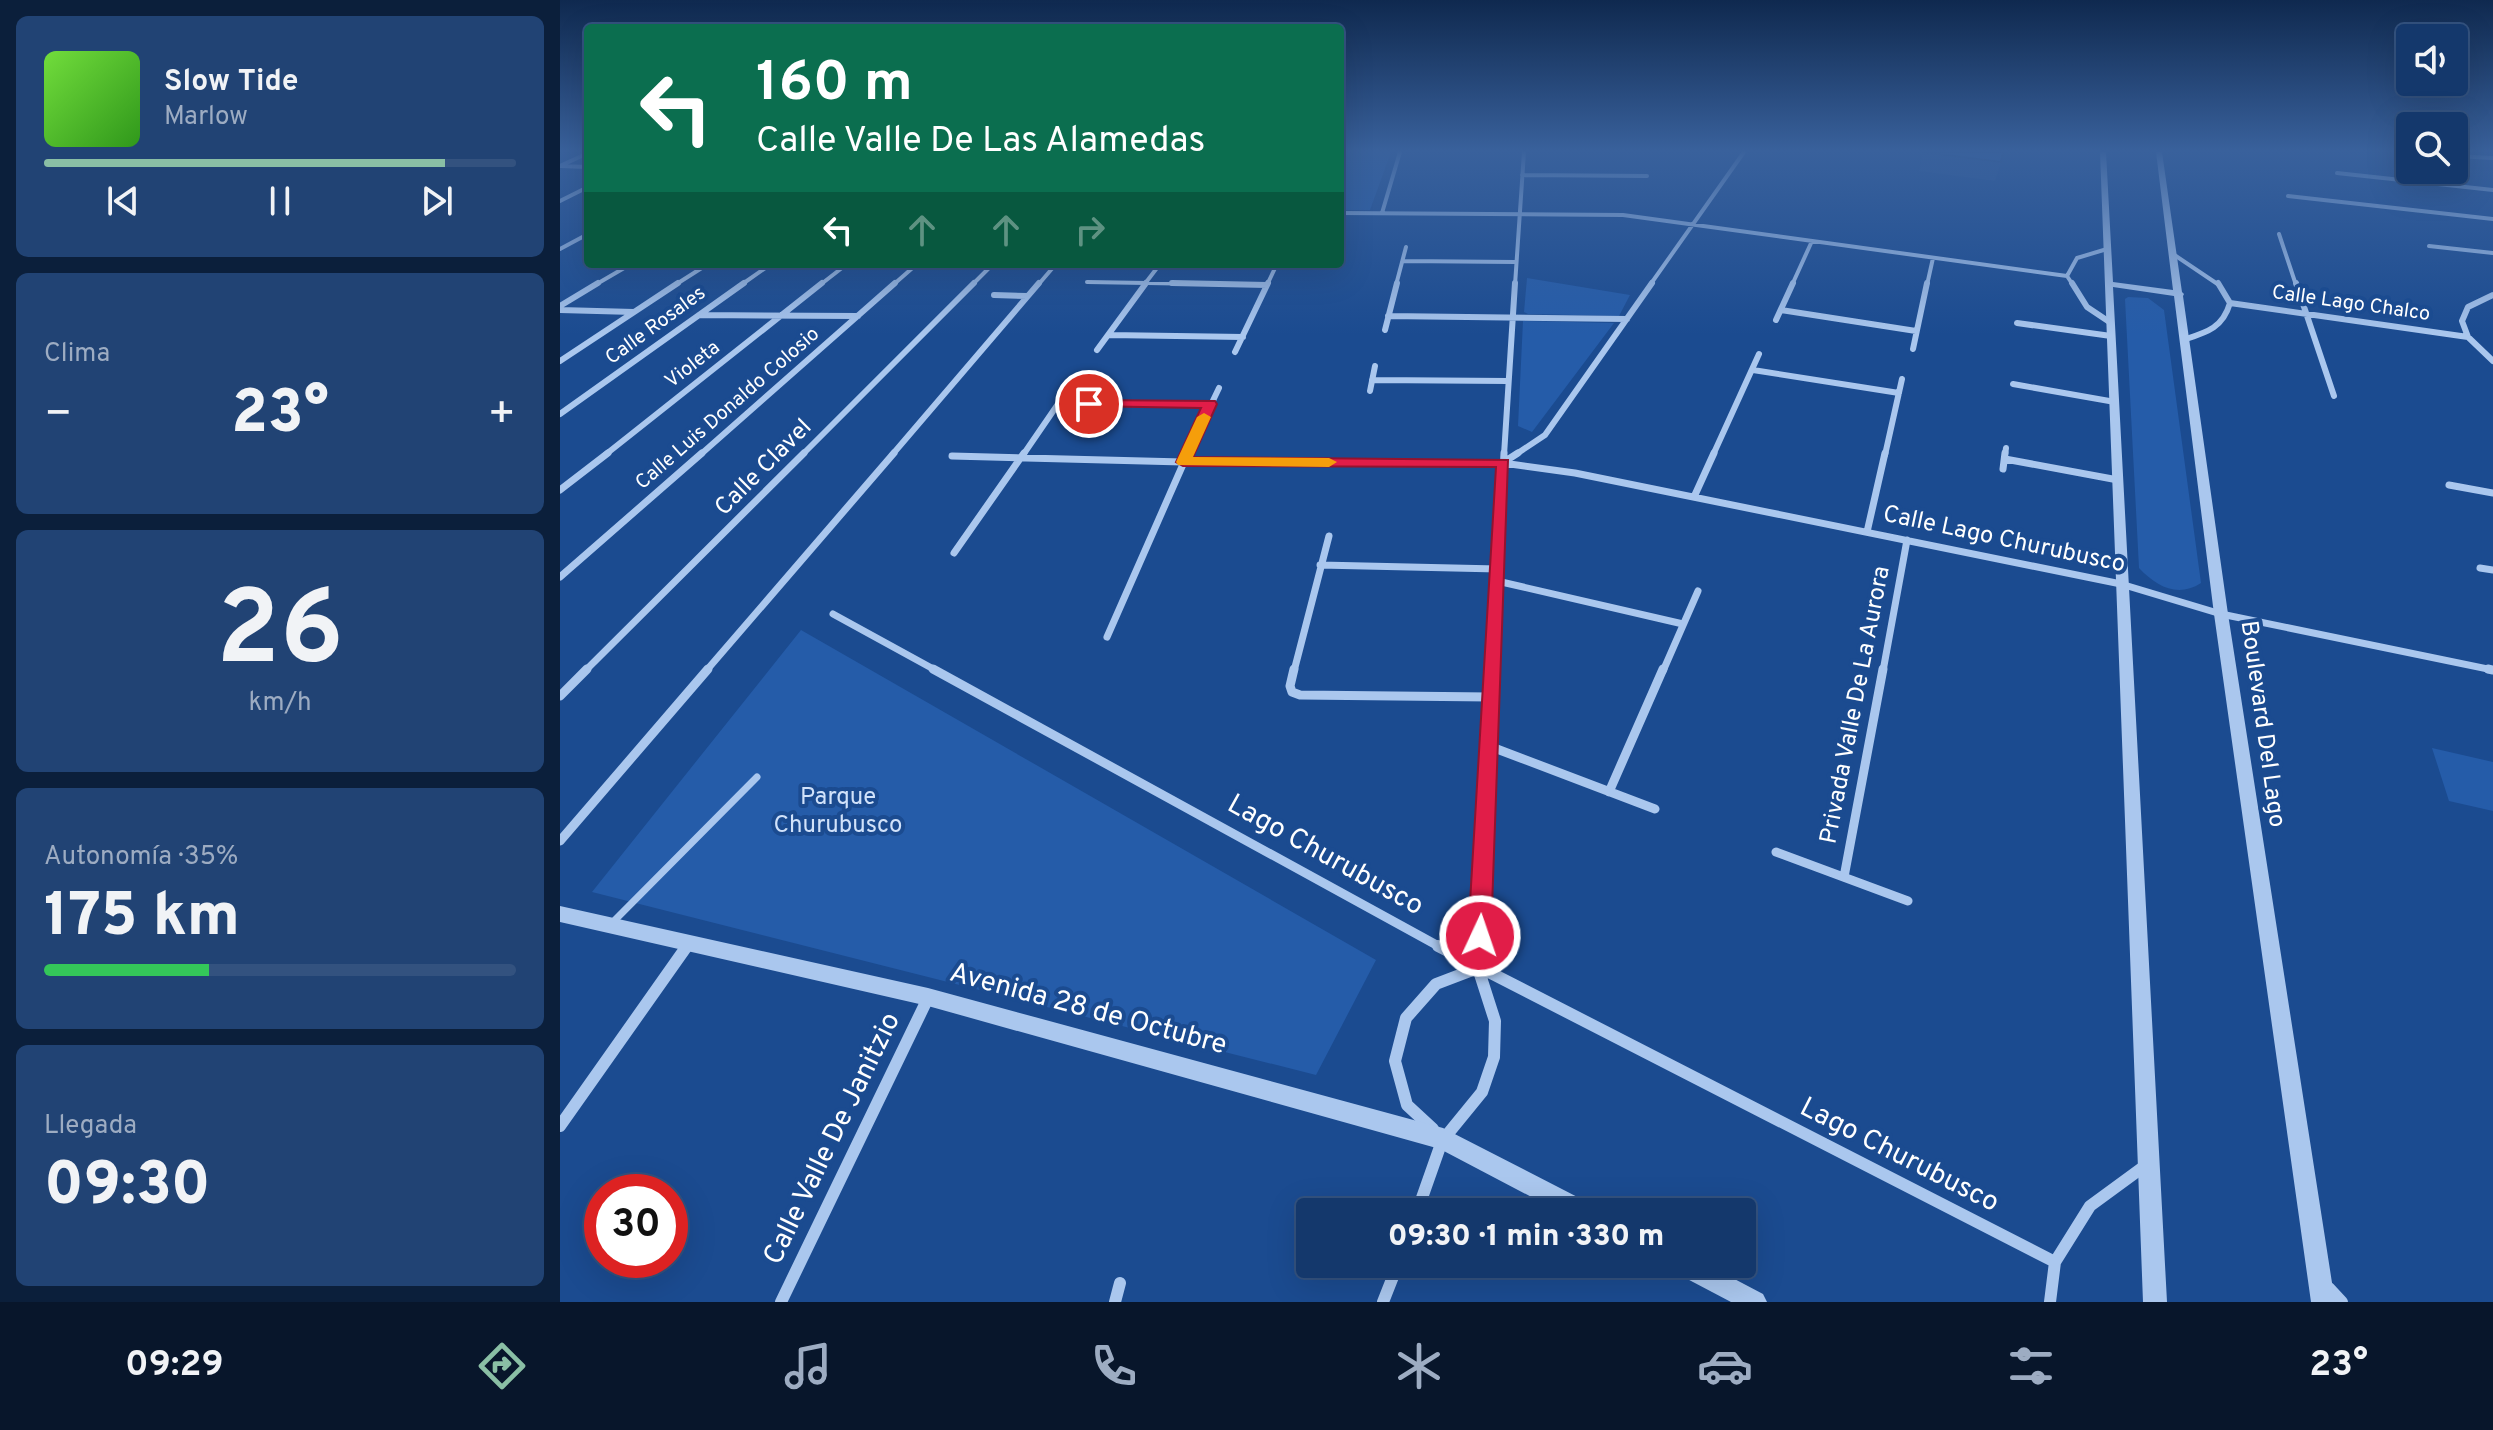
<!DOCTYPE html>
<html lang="es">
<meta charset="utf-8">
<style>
body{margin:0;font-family:Overpass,sans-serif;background:#214374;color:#f1f3f6;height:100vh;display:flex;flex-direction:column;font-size:30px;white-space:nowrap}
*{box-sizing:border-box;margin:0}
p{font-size:26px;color:#9dacc2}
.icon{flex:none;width:44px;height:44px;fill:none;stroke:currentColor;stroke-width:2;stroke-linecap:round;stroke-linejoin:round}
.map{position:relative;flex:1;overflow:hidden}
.side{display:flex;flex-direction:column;gap:16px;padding:16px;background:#0b1f3b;width:560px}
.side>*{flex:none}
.hud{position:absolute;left:24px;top:24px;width:760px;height:244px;border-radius:8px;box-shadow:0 8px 32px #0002,0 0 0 2px #33527f;background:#0b6e4f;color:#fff;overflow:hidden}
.controls{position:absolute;left:1836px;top:24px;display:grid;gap:16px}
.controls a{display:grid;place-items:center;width:72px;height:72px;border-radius:8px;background:#14386c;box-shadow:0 8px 32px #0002,0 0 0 2px #33527f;font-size:40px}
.speed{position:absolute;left:24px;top:1174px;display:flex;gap:16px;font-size:40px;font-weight:700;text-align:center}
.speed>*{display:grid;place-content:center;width:104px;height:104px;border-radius:50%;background:#14386c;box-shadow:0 8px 32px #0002,0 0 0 2px #33527f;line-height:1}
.speed .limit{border:12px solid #d22;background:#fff;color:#111}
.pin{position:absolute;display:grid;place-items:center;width:68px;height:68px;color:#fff;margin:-34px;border:4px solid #fff;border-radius:50%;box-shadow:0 2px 8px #0007}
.me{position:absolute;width:88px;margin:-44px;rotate:3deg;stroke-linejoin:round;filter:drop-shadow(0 0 6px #0008)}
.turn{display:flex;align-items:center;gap:28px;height:168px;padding:0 40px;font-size:36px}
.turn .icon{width:104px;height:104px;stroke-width:2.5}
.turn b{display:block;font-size:56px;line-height:68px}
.lanes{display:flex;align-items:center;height:76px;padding:0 40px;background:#0003;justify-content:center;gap:40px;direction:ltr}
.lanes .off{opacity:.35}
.big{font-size:60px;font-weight:800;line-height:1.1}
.side .card{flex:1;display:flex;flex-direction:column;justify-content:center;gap:12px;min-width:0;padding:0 28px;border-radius:12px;background:#214374}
.side .dial{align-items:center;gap:0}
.dial b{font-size:104px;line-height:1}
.song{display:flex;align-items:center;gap:24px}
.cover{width:96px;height:96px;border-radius:12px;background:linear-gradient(135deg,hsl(100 70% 55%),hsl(110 70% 35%))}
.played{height:8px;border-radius:4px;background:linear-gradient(90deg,#8abfa5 85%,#33527f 85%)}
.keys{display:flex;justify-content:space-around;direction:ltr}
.heat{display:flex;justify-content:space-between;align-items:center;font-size:44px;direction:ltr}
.charge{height:12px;border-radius:6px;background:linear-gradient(90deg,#34c759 35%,#33527f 0)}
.trip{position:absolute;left:736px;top:1198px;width:460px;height:80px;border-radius:8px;background:#14386c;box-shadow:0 8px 32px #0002,0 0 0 2px #33527f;font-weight:800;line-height:80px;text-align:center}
.dock{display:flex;height:128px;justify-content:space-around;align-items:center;background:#08162b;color:#9dacc2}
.dock .icon{width:56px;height:56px}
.dock .on{color:#8abfa5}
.dock b{font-size:36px;color:#f1f3f6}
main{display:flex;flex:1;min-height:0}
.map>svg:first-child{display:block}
</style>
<main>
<section class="side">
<div class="card">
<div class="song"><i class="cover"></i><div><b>Slow Tide</b><p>Marlow</p></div></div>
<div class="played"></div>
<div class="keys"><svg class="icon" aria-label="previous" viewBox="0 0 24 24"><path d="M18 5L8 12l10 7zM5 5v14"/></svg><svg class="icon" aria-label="pause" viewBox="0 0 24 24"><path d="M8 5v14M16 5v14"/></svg><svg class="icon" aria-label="next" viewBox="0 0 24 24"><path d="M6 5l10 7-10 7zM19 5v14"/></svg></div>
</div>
<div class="card"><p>Clima</p>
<div class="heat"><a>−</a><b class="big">23°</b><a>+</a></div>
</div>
<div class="card dial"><b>26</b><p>km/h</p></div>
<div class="card"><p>Autonomía · 35%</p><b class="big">175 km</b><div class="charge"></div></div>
<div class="card"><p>Llegada</p><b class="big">09:30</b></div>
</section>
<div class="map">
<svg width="1933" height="1302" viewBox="0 0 1933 1302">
<rect width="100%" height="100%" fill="#1b4b90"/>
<!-- green -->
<path fill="#255ca9" d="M 780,152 L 831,152 L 810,210 L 780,210 Z
M 967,278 L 1070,295 L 1059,316 L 968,314 L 964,312 Z
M 1568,297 L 1588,298 L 1604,310 L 1641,583 C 1618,598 1597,587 1579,568 L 1565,299 Z
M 963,321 L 1054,323 L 972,432 L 958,426 Z
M 241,630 L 816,960 L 756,1075 L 32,892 Z
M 1872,748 L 1933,762 L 1933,811 L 1889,801 Z"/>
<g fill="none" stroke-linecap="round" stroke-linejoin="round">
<!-- service -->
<path stroke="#aac7ee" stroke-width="7" d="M 53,922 L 197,777"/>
<!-- minor-far4 -->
<path stroke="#aac7ee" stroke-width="4" d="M 0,166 L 28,153
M 1,166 L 28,167
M 1777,173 L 1933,190
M 962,175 L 1087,176
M 1728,196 L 1933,219
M 0,201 L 28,187
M 780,213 L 1063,215 L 1507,276
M 822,213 L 840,152
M 1719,234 L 1736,285
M 1869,246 L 1933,253
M 0,249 L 28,234
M 1613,254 L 1659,285
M 843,261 L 955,262
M 527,282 L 707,285
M 35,285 L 71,264
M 115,285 L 148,264
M 181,285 L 211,264
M 260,285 L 287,264
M 333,285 L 357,264
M 412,285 L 433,264
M 478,285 L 496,264
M 584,285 L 600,264
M 707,285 L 717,264
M 836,285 L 846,247
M 955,285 L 964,152
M 1090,285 L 1184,152
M 1232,285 L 1252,241
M 1367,285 L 1373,258
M 1513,285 L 1507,276 L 1517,258 L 1547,249"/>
<!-- minor-far3 -->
<path stroke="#aac7ee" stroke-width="6" d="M 612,283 L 707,285
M 1512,283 L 1527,307 L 1551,323
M 1736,283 L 1774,396
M 434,295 L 467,296
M 1933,295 L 1908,307 L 1902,321 L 1908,337 L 1933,361
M 1670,303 L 1908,337
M 0,306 L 38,283
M 0,310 L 74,312
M 1221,310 L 1356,331
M 139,315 L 298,316
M 828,316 L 1067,319
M 1216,320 L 1233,283
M 1457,323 L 1551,336
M 825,330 L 837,283
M 549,335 L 683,337
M 1626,339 C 1648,332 1663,327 1670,303 L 1658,283
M 1353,349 L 1367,283
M 537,350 L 586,283
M 675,352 L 708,283
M 0,361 L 118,283
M 1193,370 L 1339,393
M 812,380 L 948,381
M 1453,384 L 1555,402
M 810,391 L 815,366
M 499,403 L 650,404
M 0,414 L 184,283
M 45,455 L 262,283
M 140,455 L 335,283
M 242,455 L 414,283
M 332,455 L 479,283
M 463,455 L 509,388
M 627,455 L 659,388
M 944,455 L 955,283
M 955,455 L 985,435 L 1092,283
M 1153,455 L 1199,354
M 1325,455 L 1342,379
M 1445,455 L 1446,448"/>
<!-- minor-far2 -->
<path stroke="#aac7ee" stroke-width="7" d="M 392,456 L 623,462 L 943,463 L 1015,473 L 1561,584 L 1661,614 L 1933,670
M 1445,459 L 1558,480
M 944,462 L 958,453
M 1443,469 L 1445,453
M 1889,485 L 1933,493
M 0,490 L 48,453
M 1134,497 L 1154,453
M 1307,532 L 1325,453
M 394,553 L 464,453
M 760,565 L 938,569
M 1920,568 L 1933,570
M 0,577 L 142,453
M 937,581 L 1123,624
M 273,614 L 377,671
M 547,637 L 628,453
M 25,671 L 244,453
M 146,671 L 334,453
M 734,671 L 769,536
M 933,671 L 944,453
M 1103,671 L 1138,591
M 1323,671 L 1347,540"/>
<!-- minor-far1 -->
<path stroke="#aac7ee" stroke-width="9" d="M 373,669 L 882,948
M 734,669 L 730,686 L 732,692 L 740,695 L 930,697
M 1928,669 L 1933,670
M 0,696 L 27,669
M 929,746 L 1095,809
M 1049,792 L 1103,669
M 0,841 L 148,669
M 1216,852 L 1348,901
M 1284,877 L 1323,669
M 126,948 L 129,944
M 919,948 L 933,669"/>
<!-- minor -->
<path stroke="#aac7ee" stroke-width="12" d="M 878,946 L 1495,1262
M 0,1126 L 127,946
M 873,1129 L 847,1105 L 835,1061 L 846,1018 L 876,984 L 918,968
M 857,1212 L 882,1141 L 922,1092 L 934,1057 L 935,1021 L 918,968 L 919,946
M 1769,1288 L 1782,1302
M 221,1302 L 368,998
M 555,1302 L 560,1283
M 823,1302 L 838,1264
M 1490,1302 L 1495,1262 L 1530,1206 L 1586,1165"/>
<!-- tertiary -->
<path fill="#aac7ee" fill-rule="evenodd" d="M 1540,152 L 1546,152 L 1553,282 L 1613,290 L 1596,152 L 1602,152 L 1622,292 L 1624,294 L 1623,296 L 1668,614 L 1775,1302 L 1751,1302 L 1654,614 L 1614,296 L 1553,287 L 1607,1302 L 1583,1302 Z
M 1837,152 L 1850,152 L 1850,155 Z
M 1894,154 L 1933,156 L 1933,160 L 1894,158 Z
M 0,906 L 368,988 L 883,1128 L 1031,1204 L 1034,1212 L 1000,1212 L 880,1149 L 368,1006 L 0,922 Z
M 1111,1264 L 1146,1264 L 1203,1294 L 1207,1302 L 1171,1302 L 1114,1272 Z"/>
</g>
<!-- wall -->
<path fill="#255396" d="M 1363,152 L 1441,162 L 1435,181 L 1359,171 Z"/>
<!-- building -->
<path fill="#2b61ae" stroke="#1e447a" stroke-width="2" d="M 1363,152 L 1443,152 L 1441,162 Z"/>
<!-- sky -->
<linearGradient id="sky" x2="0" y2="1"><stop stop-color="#0f294f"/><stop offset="0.45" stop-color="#39619c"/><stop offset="1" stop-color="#39619c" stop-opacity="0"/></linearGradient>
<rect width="1933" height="335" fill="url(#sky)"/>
<!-- route -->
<path fill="#e11d48" stroke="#92132f" stroke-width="2" d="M 529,400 L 655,401 L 657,404 L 633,457 L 948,460 L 931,936 L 928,943 L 920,946 L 911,943 L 908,936 L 936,467 L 623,466 L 616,462 L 641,408 L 524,406 L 524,401 Z"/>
<!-- slow -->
<path fill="#f59e0b" d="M 644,413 L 651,417 L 633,457 L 769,458 L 777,462 L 769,467 L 618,465 L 616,462 L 637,417 Z"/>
<g text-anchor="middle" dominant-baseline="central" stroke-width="8" stroke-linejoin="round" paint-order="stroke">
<!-- far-street labels -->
<g font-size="20" fill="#fff" stroke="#1b4b90">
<text transform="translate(1791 304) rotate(8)">Calle Lago Chalco</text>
<text transform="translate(96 326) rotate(-36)">Calle Rosales</text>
<text transform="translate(133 365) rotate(-38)">Violeta</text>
<text transform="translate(168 409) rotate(-41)">Calle Luis Donaldo Colosio</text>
</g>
<!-- street labels -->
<g font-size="24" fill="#fff" stroke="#1b4b90">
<text transform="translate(204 468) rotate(-45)">Calle Clavel</text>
<text transform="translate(1444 540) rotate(12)">Calle Lago Churubusco</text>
<text transform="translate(1296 705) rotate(-79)">Privada Valle De La Aurora</text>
<text transform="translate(1702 724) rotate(82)">Boulevard Del Lago</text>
</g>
<!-- park labels -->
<g font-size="24" fill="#d1e2fa" stroke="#1b4b90">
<text x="278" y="798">Parque<tspan x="278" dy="28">Churubusco</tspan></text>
</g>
<!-- near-street labels -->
<g font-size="28" fill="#fff" stroke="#1b4b90">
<text transform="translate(765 856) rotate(29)">Lago Churubusco</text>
<text transform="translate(528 1010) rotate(15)">Avenida 28 de Octubre</text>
<text transform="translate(273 1139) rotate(-64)">Calle Valle De Janitzio</text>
<text transform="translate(1339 1156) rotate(27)">Lago Churubusco</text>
</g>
</g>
</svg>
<div class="controls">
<a><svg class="icon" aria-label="sound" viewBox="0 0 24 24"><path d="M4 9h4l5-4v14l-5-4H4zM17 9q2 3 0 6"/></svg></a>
<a><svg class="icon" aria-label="search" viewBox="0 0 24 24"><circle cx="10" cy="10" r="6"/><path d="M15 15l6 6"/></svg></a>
</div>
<div class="speed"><div class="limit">30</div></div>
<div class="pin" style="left:529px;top:404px;background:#d93025"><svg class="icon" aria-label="arrive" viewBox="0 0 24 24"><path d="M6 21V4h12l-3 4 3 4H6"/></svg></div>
<svg class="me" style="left:920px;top:936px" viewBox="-20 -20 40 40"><circle r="17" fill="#e11d48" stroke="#fff" stroke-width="3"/><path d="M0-11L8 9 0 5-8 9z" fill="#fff"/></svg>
<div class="trip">09:30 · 1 min · 330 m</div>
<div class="hud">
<div class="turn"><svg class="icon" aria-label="left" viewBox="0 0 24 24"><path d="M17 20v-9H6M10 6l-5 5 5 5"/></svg><div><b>160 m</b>Calle Valle De Las Alamedas</div></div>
<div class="lanes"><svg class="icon" aria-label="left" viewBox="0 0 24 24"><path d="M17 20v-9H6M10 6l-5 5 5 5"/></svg><svg class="icon off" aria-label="ahead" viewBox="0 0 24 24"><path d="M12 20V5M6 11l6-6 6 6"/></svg><svg class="icon off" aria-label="ahead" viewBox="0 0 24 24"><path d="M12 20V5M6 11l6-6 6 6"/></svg><svg class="icon off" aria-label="right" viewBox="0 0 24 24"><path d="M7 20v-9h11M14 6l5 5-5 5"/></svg></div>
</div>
</div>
</main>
<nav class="dock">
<b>09:29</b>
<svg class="icon on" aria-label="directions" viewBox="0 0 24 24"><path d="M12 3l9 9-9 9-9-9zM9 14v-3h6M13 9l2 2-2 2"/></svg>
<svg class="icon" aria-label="music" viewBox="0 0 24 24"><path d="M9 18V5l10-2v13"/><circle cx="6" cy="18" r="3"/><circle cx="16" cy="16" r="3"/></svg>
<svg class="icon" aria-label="phone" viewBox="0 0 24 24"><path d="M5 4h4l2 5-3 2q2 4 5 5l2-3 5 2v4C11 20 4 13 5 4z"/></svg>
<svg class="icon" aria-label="climate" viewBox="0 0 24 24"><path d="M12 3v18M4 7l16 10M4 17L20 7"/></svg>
<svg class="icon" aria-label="car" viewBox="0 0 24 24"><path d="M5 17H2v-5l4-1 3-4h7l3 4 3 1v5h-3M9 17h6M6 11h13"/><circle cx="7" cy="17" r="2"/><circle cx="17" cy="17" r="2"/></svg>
<svg class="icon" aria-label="filters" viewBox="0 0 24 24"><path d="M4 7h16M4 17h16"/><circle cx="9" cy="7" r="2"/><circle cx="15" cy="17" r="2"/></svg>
<b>23°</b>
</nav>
